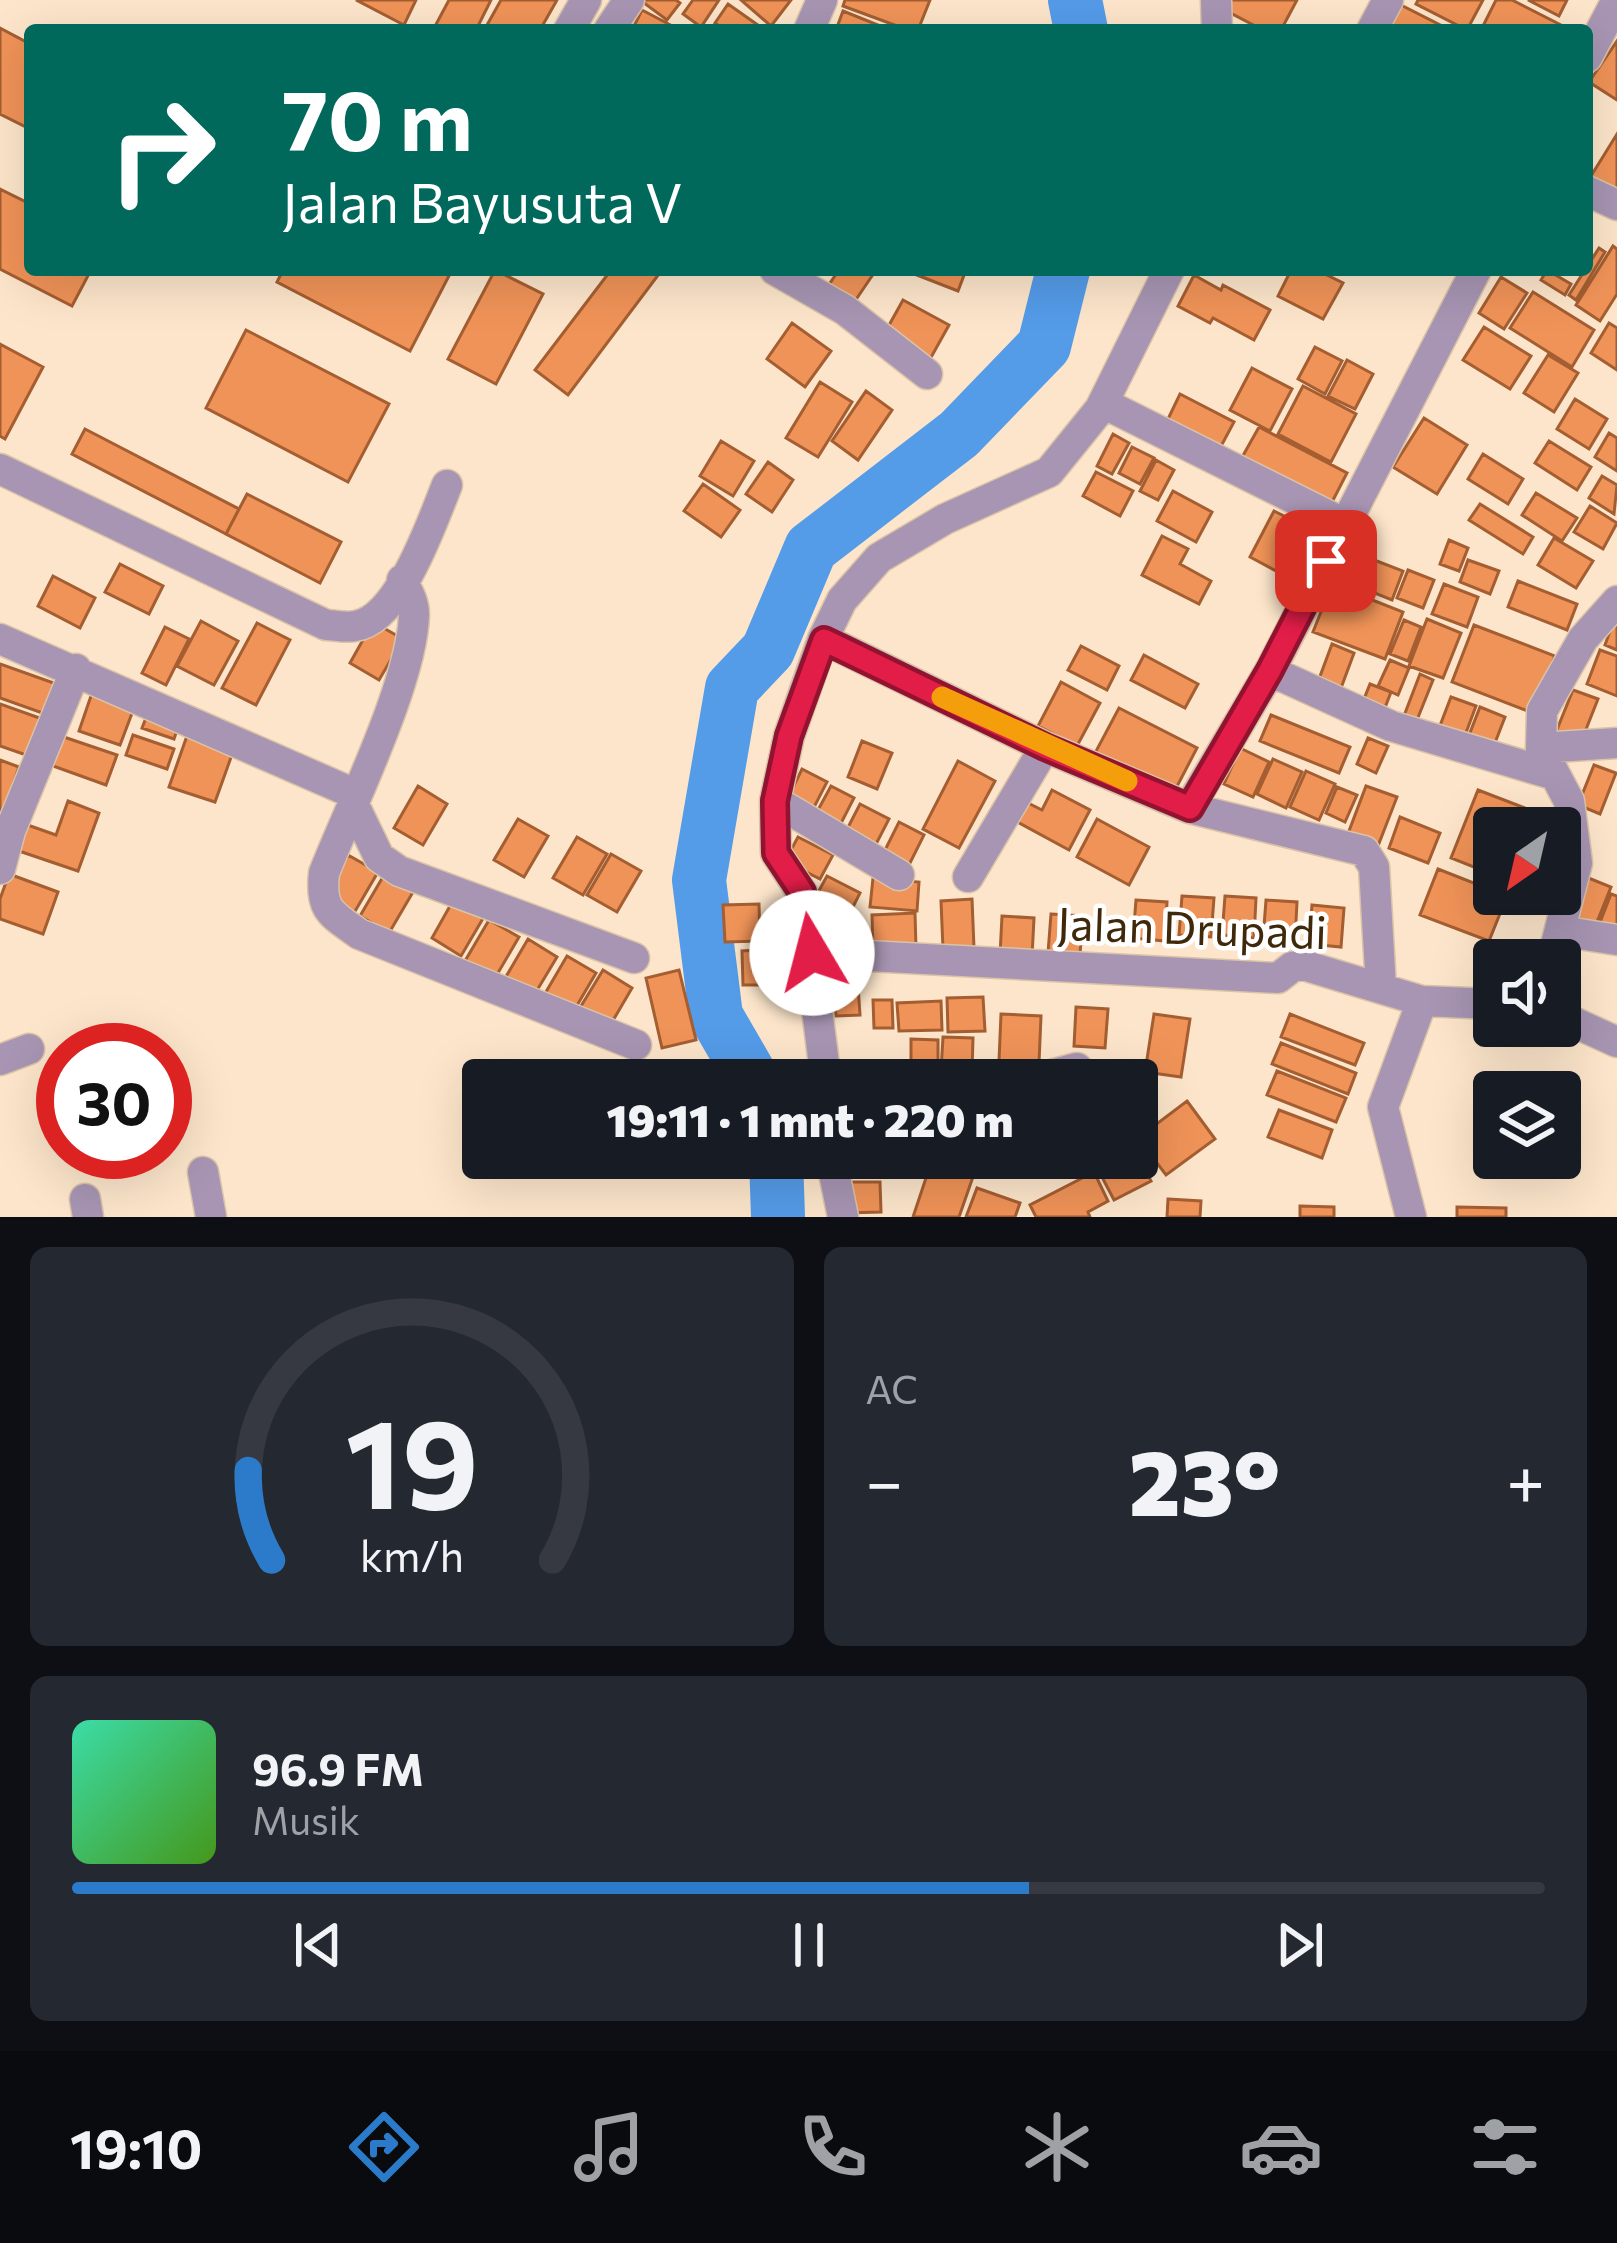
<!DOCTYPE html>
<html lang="id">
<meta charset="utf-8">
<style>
body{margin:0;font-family:Commissioner,sans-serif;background:#242831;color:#f1f3f6;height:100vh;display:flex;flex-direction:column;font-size:45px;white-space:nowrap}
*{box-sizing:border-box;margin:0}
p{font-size:39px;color:#9ea1a6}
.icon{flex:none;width:66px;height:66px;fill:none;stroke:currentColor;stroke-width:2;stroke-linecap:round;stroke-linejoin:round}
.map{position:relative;height:1217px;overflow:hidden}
.details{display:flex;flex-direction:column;gap:30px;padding:30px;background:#0d0f14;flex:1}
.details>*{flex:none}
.banner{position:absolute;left:24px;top:24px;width:1569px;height:252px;border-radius:12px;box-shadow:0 12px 48px #0002;background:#00695c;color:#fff;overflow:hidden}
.needle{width:78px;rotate:214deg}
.fabs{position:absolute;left:1473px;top:807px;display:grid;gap:24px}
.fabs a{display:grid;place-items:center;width:108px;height:108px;border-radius:12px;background:#171b24;box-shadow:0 12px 48px #0002;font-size:60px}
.speed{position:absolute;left:36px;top:1023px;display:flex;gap:24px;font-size:60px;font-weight:700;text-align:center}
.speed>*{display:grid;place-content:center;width:156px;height:156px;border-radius:50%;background:#171b24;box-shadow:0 12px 48px #0002;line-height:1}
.speed .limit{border:18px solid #d22;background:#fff;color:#111}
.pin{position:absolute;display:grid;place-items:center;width:102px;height:102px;color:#fff;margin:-51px;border-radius:24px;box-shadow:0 6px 18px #0006}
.me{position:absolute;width:132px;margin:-66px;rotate:352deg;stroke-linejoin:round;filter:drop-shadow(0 0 9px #0008)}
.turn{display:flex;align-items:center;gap:42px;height:252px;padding:0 60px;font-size:54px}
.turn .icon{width:156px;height:156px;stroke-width:2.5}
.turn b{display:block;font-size:84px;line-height:102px}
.big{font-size:90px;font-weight:800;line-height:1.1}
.details .card{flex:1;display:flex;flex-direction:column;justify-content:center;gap:18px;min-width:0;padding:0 42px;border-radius:18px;background:#242831}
.details .dial{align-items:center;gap:0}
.dial svg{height:312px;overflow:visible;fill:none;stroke:#363941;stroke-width:7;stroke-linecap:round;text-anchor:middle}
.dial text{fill:#f1f3f6;stroke:none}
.song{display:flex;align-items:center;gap:36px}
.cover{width:144px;height:144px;border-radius:18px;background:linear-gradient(135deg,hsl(160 70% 55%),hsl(100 70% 35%))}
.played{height:12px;border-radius:6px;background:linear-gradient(90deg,#2b7bca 65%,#363941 65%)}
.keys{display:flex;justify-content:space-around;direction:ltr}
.heat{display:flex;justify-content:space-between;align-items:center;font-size:66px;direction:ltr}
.details .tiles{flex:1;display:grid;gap:30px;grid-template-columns:1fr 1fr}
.card:last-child{grid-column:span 2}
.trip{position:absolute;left:462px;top:1059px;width:696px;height:120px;border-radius:12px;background:#171b24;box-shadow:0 12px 48px #0002;font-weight:800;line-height:120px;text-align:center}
.menu{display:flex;height:192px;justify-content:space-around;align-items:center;background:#090b0e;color:#9ea1a6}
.menu .icon{width:84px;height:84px}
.menu .active{color:#2b7bca}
.menu b{font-size:54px;color:#f1f3f6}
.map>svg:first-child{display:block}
</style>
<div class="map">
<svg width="1617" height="1217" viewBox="0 0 1617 1217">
<rect width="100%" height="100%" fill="#fce5ca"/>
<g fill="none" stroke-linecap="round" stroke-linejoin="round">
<!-- river -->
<path stroke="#549be8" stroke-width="54" d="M 1075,0 L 1081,30
M 753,1080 L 716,1016 L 699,880 L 732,688 L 768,650 L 811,548 L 959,434 L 1044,346 L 1063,270
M 776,1158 L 778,1217"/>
</g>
<!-- building -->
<path fill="#f09358" stroke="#a45e31" stroke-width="3" d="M 356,0 L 416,0 L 404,25 Z
M 449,0 L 491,0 L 476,30 L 433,30 Z
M 501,0 L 557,0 L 540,30 L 494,30 L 487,25 Z
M 640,0 L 676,0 L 680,3 L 667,20 Z
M 693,0 L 719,0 L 701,27 L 683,14 Z
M 741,0 L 791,0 L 771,26 Z
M 845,0 L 930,0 L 918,30 L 908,30 L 843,6 Z
M 1225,0 L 1297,0 L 1281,30 L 1263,30 L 1221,8 Z
M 1418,0 L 1483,0 L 1467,30 L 1416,4 Z
M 1496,0 L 1512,0 L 1567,28 L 1481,30 Z
M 1528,0 L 1567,0 L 1559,16 Z
M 1397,3 L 1448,29 L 1448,30 L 1402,30 L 1387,22 Z
M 728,4 L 765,30 L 725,30 L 715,23 Z
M 642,10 L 680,30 L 632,30 Z
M 843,11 L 888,29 L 888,30 L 836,30 Z
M 0,28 L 30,44 L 30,129 L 0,114 Z
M 1617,41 L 1617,100 L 1589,82 Z
M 1617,134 L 1617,193 L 1591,176 Z
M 0,189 L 30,204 L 30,270 L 91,270 L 72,306 L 0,269 Z
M 1613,246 L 1617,249 L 1617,294 L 1600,321 L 1576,305 Z
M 1599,248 L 1605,252 L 1576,300 L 1569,295 Z
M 283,270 L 452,270 L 410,351 L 277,282 Z
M 495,270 L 543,294 L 496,384 L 448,359 Z
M 611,270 L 662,270 L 568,395 L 535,370 Z
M 839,270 L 876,270 L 853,304 L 828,286 Z
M 904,270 L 966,270 L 958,291 Z
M 1291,270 L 1329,270 L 1327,275 L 1343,283 L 1323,319 L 1278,296 Z
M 1547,270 L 1571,284 L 1565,295 L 1541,280 Z
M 1194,275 L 1221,290 L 1223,285 L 1270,310 L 1254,340 L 1213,318 L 1210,323 L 1178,306 Z
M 1501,277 L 1527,293 L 1504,329 L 1479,313 Z
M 1533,292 L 1594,330 L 1572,367 L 1510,328 Z
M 903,300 L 949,325 L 929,361 L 883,336 Z
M 792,323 L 831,351 L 805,387 L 767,359 Z
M 1609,323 L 1617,328 L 1617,370 L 1591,353 Z
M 1484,327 L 1531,356 L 1510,389 L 1463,360 Z
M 246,330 L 389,404 L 348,482 L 206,408 Z
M 0,344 L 43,367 L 5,439 L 0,436 Z
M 1315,347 L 1342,361 L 1325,394 L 1298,379 Z
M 1548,355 L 1578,373 L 1554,412 L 1524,393 Z
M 1347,360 L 1373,374 L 1355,409 L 1328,396 Z
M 1252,368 L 1292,389 L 1270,431 L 1230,410 Z
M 820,382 L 852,402 L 818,457 L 786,438 Z
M 1303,386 L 1356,414 L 1331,462 L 1278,434 Z
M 866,391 L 892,410 L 858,460 L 832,441 Z
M 1180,394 L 1234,422 L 1219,450 L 1166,423 Z
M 1575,399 L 1607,419 L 1589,449 L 1557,429 Z
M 1424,418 L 1467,445 L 1437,494 L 1393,467 Z
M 1259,427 L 1347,473 L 1329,508 L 1240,461 Z
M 85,429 L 239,509 L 226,534 L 72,454 Z
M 1609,433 L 1617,438 L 1617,471 L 1595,457 Z
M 1113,434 L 1129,443 L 1112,474 L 1097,466 Z
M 721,441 L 754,461 L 733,496 L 700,476 Z
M 1549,441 L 1591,467 L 1577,490 L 1535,463 Z
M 1132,447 L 1154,458 L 1140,484 L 1119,473 Z
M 1483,454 L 1523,479 L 1508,504 L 1468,479 Z
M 1156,460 L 1174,470 L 1158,500 L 1140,491 Z
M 768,462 L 793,480 L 772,512 L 746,494 Z
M 1096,472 L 1133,491 L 1120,516 L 1083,496 Z
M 1602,476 L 1617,485 L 1614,514 L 1589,498 Z
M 703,484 L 740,510 L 721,537 L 684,511 Z
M 1173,491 L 1212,512 L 1196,542 L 1157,521 Z
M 1536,493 L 1577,518 L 1562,541 L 1522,515 Z
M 247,494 L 341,542 L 320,583 L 226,534 Z
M 1480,504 L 1533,537 L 1523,554 L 1469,520 Z
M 1590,506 L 1617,523 L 1603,549 L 1574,532 Z
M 1274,511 L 1302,525 L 1278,572 L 1250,557 Z
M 1162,536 L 1188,549 L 1180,564 L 1211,581 L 1199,604 L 1142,575 Z
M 1554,538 L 1593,561 L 1576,588 L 1538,565 Z
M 1449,540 L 1468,548 L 1459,571 L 1440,564 Z
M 1356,553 L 1403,571 L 1392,600 L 1345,581 Z
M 1468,560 L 1499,571 L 1490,594 L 1460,582 Z
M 120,564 L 163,586 L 149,614 L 105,592 Z
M 1408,570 L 1434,580 L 1423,608 L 1397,598 Z
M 53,576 L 95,598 L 80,628 L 38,606 Z
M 1518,581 L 1577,604 L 1567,630 L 1508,607 Z
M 1332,584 L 1403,612 L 1385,659 L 1313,632 Z
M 1444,584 L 1478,597 L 1467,627 L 1432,614 Z
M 1427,619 L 1461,633 L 1443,678 L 1409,666 Z
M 1404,620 L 1421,627 L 1408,661 L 1390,654 Z
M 201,621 L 238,641 L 214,685 L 177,666 Z
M 373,622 L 403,639 L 379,680 L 350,663 Z
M 257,623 L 290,640 L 256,705 L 222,688 Z
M 1613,623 L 1617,625 L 1617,650 L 1605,645 Z
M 1474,625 L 1555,656 L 1533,713 L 1452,682 Z
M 165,627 L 189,639 L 166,685 L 142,673 Z
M 1332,644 L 1354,653 L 1341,688 L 1319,679 Z
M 1081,646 L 1119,666 L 1107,690 L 1068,670 Z
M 1600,650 L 1617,656 L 1617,696 L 1587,684 Z
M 1144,655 L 1198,684 L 1185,708 L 1131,680 Z
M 1390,660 L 1409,668 L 1398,695 L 1378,686 Z
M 0,664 L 62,686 L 51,716 L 0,698 Z
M 1420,674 L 1433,680 L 1415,725 L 1402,721 Z
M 1061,682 L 1100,703 L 1077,746 L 1038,726 Z
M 1370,684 L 1391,692 L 1381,718 L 1360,709 Z
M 1573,690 L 1598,699 L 1581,742 L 1556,732 Z
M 92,693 L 134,708 L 120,745 L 79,731 Z
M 1451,697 L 1476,706 L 1461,746 L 1436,736 Z
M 0,704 L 45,720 L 32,757 L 0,746 Z
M 1480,707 L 1505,717 L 1491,753 L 1466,743 Z
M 1119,708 L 1197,748 L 1173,794 L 1095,753 Z
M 149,710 L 180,721 L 174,739 L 142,728 Z
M 1271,715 L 1350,747 L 1339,773 L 1260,741 Z
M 188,733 L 234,749 L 215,802 L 169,787 Z
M 55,734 L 117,755 L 106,785 L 45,763 Z
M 133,735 L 174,749 L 167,769 L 126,755 Z
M 1368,738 L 1388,746 L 1376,773 L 1357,764 Z
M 862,741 L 892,753 L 877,789 L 848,777 Z
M 1240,748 L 1269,762 L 1253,797 L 1224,784 Z
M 1273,759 L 1302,772 L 1286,808 L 1257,794 Z
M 0,760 L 19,767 L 0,822 Z
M 958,761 L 995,781 L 959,848 L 923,829 Z
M 1594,765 L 1616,773 L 1600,814 L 1578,805 Z
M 802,769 L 827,782 L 809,817 L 785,804 Z
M 1306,771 L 1335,784 L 1319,820 L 1290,807 Z
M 418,786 L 447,804 L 423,845 L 394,828 Z
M 831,786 L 854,798 L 836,833 L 812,821 Z
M 1366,786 L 1397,797 L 1376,851 L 1346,839 Z
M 1337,787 L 1357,795 L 1345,822 L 1326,813 Z
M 1052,790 L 1090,810 L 1069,850 L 1012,819 L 1022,800 L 1042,810 Z
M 1478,790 L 1525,808 L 1517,828 L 1494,828 L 1494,875 L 1451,858 Z
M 68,801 L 99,813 L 78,871 L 13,849 L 22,823 L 56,835 Z
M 860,804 L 889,819 L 872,852 L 843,837 Z
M 1400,817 L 1440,833 L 1428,863 L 1389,848 Z
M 518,819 L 548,836 L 524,877 L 494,860 Z
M 1097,819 L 1149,847 L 1129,885 L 1077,857 Z
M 899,822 L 924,835 L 906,871 L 881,858 Z
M 577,837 L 607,854 L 583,895 L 553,878 Z
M 798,837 L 833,855 L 820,879 L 785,861 Z
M 611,854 L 641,871 L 617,912 L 587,895 Z
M 348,855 L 378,872 L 354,913 L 325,896 Z
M 1438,869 L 1507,896 L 1489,941 L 1420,915 Z
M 9,874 L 58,892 L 43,934 L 0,919 L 0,899 Z
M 384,875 L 413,892 L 389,933 L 360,916 Z
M 827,876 L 860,893 L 850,913 L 816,896 Z
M 1586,877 L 1611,887 L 1595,927 L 1570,917 Z
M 873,878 L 919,882 L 917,911 L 870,907 Z
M 1611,894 L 1617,896 L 1617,932 L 1599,925 Z
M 1182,896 L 1214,898 L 1211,937 L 1179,935 Z
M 1225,896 L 1256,898 L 1254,938 L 1222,935 Z
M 455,897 L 485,915 L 461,956 L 432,938 Z
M 972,899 L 974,948 L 943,949 L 941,901 Z
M 1136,900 L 1167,902 L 1165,941 L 1133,938 Z
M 1266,900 L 1297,902 L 1295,941 L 1263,939 Z
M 759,904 L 760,941 L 725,942 L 723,905 Z
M 1312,905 L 1344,908 L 1341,947 L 1309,944 Z
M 915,913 L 916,948 L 873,949 L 872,915 Z
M 1051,914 L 1083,916 L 1080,954 L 1048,953 Z
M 1002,916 L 1034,918 L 1032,957 L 1000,955 Z
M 489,920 L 519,937 L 495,978 L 465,961 Z
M 849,920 L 850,939 L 828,940 L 827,921 Z
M 528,939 L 557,957 L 533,997 L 504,980 Z
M 771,949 L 773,985 L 743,985 L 742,951 Z
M 567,956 L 596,973 L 572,1014 L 543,997 Z
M 603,970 L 632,988 L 608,1029 L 578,1011 Z
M 679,970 L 696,1040 L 662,1048 L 646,978 Z
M 834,985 L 858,985 L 860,1015 L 836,1016 Z
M 983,997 L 985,1031 L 948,1032 L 947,998 Z
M 873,1000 L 892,1000 L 893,1028 L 874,1028 Z
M 941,1001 L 942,1030 L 899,1031 L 897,1003 Z
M 1076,1007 L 1108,1009 L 1105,1048 L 1074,1046 Z
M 1001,1014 L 1041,1016 L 1039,1063 L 999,1061 Z
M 1154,1014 L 1190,1019 L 1181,1077 L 1145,1072 Z
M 1290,1014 L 1364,1043 L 1355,1065 L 1281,1037 Z
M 943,1037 L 973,1038 L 972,1073 L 941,1071 Z
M 911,1039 L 938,1040 L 938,1064 L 911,1064 Z
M 1281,1043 L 1356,1073 L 1348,1094 L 1272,1064 Z
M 1105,1064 L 1134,1080 L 1096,1080 Z
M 1277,1071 L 1346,1098 L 1336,1122 L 1267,1095 Z
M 1187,1101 L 1215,1139 L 1166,1175 L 1138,1138 Z
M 1279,1110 L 1332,1130 L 1322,1158 L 1268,1137 Z
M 1137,1154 L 1151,1181 L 1114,1200 L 1092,1158 L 1137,1158 Z
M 862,1158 L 923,1158 L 922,1166 L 862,1163 Z
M 932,1160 L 974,1174 L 959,1217 L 913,1217 Z
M 1094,1172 L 1108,1201 L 1088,1212 L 1090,1217 L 1036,1217 L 1030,1205 Z
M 845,1182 L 880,1182 L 881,1212 L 846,1213 Z
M 977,1188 L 1020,1203 L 1015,1217 L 966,1217 Z
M 1168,1199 L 1201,1201 L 1200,1217 L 1167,1217 Z
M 1300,1206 L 1334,1207 L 1334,1217 L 1300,1217 Z
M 1457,1207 L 1506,1208 L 1506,1217 L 1457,1217 Z"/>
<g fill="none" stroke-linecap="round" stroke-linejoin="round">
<defs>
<path id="minor" d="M 1216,0 L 1217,30
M 569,30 L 586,0
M 609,30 L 629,0
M 809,30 L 822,0
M 1372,30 L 1388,0
M 1587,57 L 1617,0
M 1587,191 L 1617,205
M 775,270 L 845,310 L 927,374
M 1103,403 L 1345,524
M 0,469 L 326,625 C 335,625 346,628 355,626 C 399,620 432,522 447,485
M 402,580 C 408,592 414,602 414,615 C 412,682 350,807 324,873 C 320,910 330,913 359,934 L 636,1045
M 0,639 L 355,794
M 823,639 L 1045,747 L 1189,808 L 1364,851 L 1374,867 L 1381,988
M 1270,671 L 1391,726 L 1555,775
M 1541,748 L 1617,743
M 352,801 L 379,857 L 399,871 L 634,958
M 775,801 L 899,875
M 1189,808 L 1270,671 L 1476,270
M 0,869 L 10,831 L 76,669
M 968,877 L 1045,747
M 1560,931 L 1617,940
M 812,953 L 1278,978 L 1292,967 L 1303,965 L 1422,1001 L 1494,1004
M 1552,960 L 1577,863 L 1569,801 L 1541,748 L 1542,711 L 1583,639 L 1617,601
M 1560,1016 L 1617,1042
M 0,1060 L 29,1049
M 826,1080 L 802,893 L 776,853 L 775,801 L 789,736 L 823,639 L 842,600 L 879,558 L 945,519 L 1049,472 L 1100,409 L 1169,270
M 996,1080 L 1040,1078 L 1077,1068
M 831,1158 L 843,1217
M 203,1172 L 211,1217
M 85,1199 L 88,1217
M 1411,1217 L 1383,1107 L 1422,1001"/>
</defs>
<!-- minor casing -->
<use href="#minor" stroke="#dac3a7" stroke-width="33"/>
<!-- minor -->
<use href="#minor" stroke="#a795b3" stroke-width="30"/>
</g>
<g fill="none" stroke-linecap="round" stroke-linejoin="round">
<defs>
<path id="route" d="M 812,953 L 802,892 L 776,853 L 775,801 L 789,736 L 824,640 L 1045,747 L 1190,808 L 1270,670 L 1326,561"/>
</defs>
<!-- route casing -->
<use href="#route" stroke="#92132f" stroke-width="30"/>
<!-- route -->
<use href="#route" stroke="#e11d48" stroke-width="21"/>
<!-- slow -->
<path stroke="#f59e0b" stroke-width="21" d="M 942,697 L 1127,781"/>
</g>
<g text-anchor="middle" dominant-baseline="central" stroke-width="9" stroke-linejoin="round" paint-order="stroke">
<!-- street labels -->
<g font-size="45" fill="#3f290a" stroke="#fff">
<text transform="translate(1192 926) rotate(2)">Jalan Drupadi</text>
</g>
</g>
</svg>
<div class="fabs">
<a><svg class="needle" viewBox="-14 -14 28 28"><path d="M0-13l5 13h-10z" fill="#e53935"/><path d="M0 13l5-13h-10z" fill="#9ea1a6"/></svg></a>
<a><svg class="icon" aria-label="sound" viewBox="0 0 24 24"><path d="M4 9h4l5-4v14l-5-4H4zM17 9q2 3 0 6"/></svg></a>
<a><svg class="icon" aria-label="layers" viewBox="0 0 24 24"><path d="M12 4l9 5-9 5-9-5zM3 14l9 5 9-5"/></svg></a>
</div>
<div class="speed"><div class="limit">30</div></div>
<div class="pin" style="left:1326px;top:561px;background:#d93025"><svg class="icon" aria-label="arrive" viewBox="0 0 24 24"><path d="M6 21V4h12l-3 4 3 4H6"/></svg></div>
<svg class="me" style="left:812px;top:953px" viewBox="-20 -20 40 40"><circle r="19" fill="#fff"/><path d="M0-13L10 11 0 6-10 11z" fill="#e11d48"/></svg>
<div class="trip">19:11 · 1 mnt · 220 m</div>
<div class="banner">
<div class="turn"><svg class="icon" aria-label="right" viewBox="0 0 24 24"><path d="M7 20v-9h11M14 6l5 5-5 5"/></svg><div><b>70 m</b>Jalan Bayusuta V</div></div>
</div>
</div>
<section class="details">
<div class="tiles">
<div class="card dial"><svg viewBox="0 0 100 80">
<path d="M14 69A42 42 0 1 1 86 69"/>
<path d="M14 69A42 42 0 0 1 8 46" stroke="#2b7bca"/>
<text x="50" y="56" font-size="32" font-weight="700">19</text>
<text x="50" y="72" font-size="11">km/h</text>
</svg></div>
<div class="card"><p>AC</p>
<div class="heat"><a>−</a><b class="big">23°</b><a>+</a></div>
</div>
<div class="card">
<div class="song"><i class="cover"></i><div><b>96.9 FM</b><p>Musik</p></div></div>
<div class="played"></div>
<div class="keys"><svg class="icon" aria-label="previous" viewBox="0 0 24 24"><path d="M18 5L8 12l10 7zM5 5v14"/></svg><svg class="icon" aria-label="pause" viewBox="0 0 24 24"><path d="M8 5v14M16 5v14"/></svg><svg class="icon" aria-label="next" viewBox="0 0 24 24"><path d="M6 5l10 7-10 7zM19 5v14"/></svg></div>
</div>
</div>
</section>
<nav class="menu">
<b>19:10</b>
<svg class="icon active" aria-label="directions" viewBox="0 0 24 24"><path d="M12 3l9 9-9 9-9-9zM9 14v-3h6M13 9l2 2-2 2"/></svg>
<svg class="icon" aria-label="music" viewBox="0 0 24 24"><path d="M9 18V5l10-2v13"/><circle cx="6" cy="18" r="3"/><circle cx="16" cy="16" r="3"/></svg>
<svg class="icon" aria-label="phone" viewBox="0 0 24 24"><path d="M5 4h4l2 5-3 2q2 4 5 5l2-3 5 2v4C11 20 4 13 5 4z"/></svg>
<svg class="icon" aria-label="climate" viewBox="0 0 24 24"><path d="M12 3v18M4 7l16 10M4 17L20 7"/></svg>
<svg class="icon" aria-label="car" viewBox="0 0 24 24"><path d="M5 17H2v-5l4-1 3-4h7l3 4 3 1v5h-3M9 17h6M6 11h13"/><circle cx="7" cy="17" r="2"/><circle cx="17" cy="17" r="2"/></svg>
<svg class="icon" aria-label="filters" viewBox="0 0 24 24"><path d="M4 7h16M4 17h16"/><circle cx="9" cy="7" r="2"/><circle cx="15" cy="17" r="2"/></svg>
</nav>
